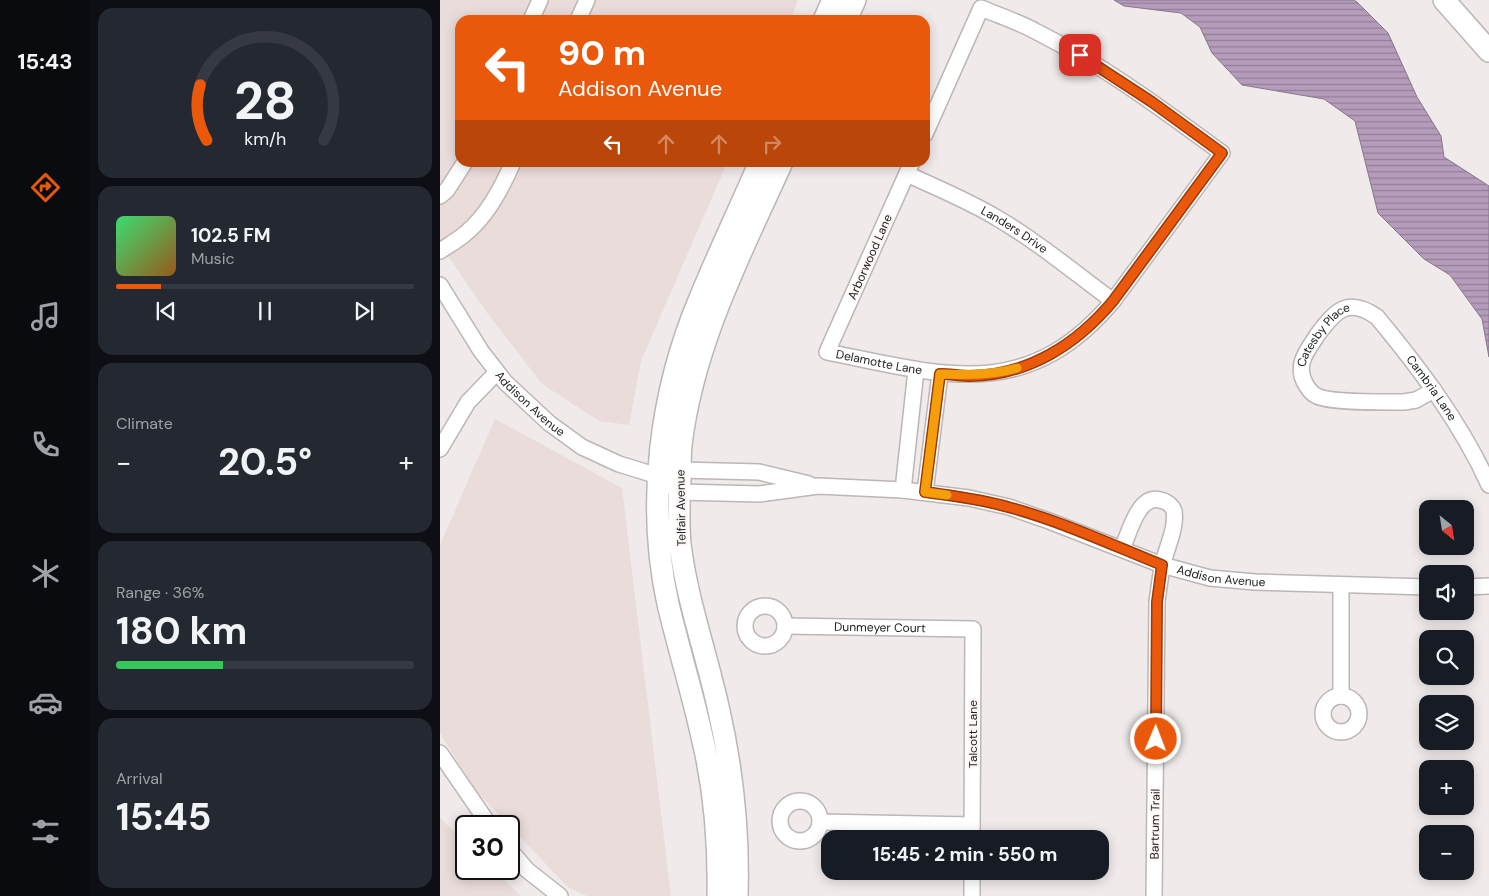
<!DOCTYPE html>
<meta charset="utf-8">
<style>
body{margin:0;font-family:"DM Sans",sans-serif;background:#242831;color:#f1f3f6;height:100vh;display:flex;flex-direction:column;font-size:19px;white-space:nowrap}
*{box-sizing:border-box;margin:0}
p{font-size:16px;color:#9ea1a6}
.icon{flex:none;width:28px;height:28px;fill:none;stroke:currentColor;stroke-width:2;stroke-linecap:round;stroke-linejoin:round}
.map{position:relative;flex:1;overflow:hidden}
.panel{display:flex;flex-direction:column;gap:8px;padding:8px;background:#0d0f14;width:350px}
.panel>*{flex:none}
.guide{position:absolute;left:15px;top:15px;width:475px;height:152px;border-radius:15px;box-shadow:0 2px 12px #0003;background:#ea580c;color:#fff;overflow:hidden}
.needle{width:32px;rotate:150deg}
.fabs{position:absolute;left:979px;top:500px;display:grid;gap:10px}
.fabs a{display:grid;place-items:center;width:55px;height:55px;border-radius:10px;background:#171b24;box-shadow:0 2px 12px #0003;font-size:25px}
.speed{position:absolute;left:15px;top:815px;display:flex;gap:10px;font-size:25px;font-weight:700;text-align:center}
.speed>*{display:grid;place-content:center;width:65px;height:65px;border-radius:50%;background:#171b24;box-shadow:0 2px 12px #0003;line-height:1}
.speed .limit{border:2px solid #111;border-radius:8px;background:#fff;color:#111}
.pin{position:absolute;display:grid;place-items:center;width:42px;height:42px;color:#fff;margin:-21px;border-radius:10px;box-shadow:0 2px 8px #0006}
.me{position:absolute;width:55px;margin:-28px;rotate:1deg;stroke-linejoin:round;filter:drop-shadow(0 0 4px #0008)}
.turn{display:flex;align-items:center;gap:18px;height:105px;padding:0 20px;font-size:22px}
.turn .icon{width:65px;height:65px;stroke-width:2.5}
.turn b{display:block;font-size:35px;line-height:42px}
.lanes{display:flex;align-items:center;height:48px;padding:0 20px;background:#0003;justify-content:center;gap:25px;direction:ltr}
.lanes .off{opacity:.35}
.big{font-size:38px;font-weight:700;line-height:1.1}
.panel .widget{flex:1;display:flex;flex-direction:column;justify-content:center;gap:8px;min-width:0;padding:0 18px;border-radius:15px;background:#242831}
.panel .dial{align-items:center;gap:0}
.dial svg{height:130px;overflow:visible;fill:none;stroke:#363941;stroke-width:7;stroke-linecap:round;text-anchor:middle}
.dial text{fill:#f1f3f6;stroke:none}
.song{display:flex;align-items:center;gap:15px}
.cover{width:60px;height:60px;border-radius:8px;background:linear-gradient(135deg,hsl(140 70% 55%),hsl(30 70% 35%))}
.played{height:5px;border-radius:2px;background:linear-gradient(90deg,#ea580c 15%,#363941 15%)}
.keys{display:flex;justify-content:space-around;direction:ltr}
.heat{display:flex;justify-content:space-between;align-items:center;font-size:28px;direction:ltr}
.charge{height:8px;border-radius:4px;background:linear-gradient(90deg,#34c759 36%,#363941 0)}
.trip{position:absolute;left:381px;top:830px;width:288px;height:50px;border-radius:15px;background:#171b24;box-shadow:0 2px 12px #0003;font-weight:700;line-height:50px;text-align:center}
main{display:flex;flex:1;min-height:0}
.tab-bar{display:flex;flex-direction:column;width:90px;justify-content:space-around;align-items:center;background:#090b0e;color:#9ea1a6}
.tab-bar .icon{width:35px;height:35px}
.tab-bar .current{color:#ea580c}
.tab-bar b{font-size:22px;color:#f1f3f6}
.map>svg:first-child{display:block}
</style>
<main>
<nav class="tab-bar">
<b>15:43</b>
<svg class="icon current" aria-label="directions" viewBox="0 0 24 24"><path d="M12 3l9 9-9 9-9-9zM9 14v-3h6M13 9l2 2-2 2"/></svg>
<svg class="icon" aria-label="music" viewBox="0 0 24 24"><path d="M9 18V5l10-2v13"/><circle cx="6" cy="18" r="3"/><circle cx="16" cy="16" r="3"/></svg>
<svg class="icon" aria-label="phone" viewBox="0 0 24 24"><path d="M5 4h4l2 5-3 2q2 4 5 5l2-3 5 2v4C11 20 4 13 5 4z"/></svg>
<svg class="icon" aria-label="climate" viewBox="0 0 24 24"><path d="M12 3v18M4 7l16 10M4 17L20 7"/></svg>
<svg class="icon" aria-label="car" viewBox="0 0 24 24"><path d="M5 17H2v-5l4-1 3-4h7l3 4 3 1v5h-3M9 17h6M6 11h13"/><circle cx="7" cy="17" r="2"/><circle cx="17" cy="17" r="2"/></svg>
<svg class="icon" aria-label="filters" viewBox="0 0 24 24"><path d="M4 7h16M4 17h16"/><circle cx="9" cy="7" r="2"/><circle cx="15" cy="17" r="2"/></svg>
</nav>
<section class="panel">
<div class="widget dial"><svg viewBox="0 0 100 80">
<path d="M14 69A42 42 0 1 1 86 69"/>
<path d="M14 69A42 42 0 0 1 10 35" stroke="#ea580c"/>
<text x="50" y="56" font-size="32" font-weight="700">28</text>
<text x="50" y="72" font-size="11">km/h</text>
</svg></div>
<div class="widget">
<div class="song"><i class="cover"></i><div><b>102.5 FM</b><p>Music</p></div></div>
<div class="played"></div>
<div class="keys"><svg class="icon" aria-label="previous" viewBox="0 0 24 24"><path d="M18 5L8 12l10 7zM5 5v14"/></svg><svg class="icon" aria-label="pause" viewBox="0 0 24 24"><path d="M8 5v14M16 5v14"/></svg><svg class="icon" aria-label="next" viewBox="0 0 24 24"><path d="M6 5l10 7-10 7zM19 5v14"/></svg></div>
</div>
<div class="widget"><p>Climate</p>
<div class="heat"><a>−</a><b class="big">20.5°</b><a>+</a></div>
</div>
<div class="widget"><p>Range · 36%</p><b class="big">180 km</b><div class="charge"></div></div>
<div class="widget"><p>Arrival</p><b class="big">15:45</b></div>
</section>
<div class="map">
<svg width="1049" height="896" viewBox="0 0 1049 896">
<defs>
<pattern id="water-rules" width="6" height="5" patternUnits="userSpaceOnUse" patternTransform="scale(1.25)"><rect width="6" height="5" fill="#b49cba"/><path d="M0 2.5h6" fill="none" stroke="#927f97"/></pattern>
</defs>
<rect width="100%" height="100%" fill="#f0eaea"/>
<!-- built -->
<path fill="#eadcdb" d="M 0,0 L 358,0 L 350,20 L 20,20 L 20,162 L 287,163 L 201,361 L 189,425 L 159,421 L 102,384 L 45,310 L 0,244 Z
M 55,419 L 182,488 L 231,896 L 147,896 L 128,887 L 36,791 L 0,733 L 0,545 Z
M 0,818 L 26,843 L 26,869 L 53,869 L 81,896 L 0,896 Z"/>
<!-- water -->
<path fill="url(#water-rules)" stroke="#88778c" d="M 674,0 L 914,0 L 917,2 L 948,33 L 977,97 L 1001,136 L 1004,157 L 1049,186 L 1049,357 L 1042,319 L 1010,275 L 984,259 L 938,213 L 915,121 L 884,99 L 802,85 L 772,53 L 760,27 L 741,13 L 684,6 Z"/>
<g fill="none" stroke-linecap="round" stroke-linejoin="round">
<defs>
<g id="street">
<path d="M 91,20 L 100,0"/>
<path d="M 138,20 L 147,0"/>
<path id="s1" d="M 472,162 L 387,352 C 503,375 586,404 673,301 L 782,153 C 722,109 663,65 597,32 C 579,22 560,16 541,8 L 485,134"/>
<path id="s2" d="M 467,174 C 497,188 529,201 557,218 C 598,242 635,273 673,301"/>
<path d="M 0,196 L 7,190 L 25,162"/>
<path d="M 0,251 C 9,245 18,240 26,233 C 48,215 62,188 73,162"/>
<path id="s3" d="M 0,285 L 41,351 L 65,382 L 109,423 L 142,447 L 179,464 L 218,476 L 239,492 L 319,494 L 378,486 L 463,490 L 529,498 L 569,507 L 609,521 L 722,565 L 770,578 L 815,582 L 988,587"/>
<path id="s4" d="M 994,390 L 976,400 L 964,402 C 947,402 890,403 877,396 C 872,394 869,390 866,385 C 854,365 867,351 878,334 C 896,310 908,297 937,317 C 980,369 1021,423 1049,485"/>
<path d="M 0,449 L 28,402 L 57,372"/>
<path d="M 232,473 L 240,470 L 319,472 L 369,484"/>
<path d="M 463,490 L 476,370"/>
<path d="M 485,492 L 500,374"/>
<path d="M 682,549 C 689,534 698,494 720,500 C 726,501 732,505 734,511 C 737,528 726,548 723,564 C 720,576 719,589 717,601 L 714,896"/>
<path d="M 1025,587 L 1049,586"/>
<circle cx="325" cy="626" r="20"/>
<path id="s5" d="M 345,626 L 533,629 L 532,839"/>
<circle cx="901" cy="714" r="18"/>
<path d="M 901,696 L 901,585"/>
<path d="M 0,753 L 50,826"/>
<circle cx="360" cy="821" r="20"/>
<path d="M 380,822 L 532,825"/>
<path d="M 69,849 L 87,870 L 120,896"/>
<path d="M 532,896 L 532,871"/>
</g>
<path id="secondary" d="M 1004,0 L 1049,51
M 384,20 L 393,0
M 406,20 L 415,0
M 278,896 C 279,844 275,792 263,741 C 253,695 239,650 228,604 C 206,504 220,392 260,298 C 279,252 300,208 320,162
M 297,896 C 299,832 293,773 279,711 C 267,655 247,601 240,544 C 238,523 239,500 240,479 C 240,468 240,456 241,445 C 253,344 301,253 342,162"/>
</defs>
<!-- street casing -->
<use href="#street" stroke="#bcb6b6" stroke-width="18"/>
<!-- secondary casing -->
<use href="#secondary" stroke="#bcb6b6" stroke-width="24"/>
<!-- street -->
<use href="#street" stroke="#fff" stroke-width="15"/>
<!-- secondary -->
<use href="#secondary" stroke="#fff" stroke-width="21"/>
</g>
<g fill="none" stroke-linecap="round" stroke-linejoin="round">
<defs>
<path id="route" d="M 640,55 L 712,102 L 782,153 L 673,301 C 637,344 589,375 531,376 C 521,376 510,374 500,374 L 485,492 C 513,496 541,499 568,507 C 621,521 672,545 722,565 L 717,602 L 716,739"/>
</defs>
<!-- route casing -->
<use href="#route" stroke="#983908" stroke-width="12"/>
<!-- route -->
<use href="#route" stroke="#ea580c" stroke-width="9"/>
<!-- slow -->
<path stroke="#f59e0b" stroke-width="9" d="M 507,495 L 485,492 L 500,374 C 527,375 551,375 577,368"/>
</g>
<g text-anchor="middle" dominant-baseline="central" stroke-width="4.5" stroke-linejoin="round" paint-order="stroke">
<!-- street labels -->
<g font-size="12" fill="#222020" stroke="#fdf7f7">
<text stroke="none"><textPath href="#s2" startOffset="121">Landers Drive</textPath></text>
<text transform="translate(430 257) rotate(-66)">Arborwood Lane</text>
<text stroke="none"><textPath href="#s4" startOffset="195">Catesby Place</textPath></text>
<text stroke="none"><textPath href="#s1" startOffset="261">Delamotte Lane</textPath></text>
<text stroke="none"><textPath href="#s4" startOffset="354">Cambria Lane</textPath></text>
<text stroke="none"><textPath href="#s3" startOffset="150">Addison Avenue</textPath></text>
<text transform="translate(241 508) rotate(-91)">Telfair Avenue</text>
<text stroke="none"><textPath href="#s3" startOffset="882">Addison Avenue</textPath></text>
<text stroke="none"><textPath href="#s5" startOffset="95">Dunmeyer Court</textPath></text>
<text transform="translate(533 734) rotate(-90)">Talcott Lane</text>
<text transform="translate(715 824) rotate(-89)">Bartrum Trail</text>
</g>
</g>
</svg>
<div class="fabs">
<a><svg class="needle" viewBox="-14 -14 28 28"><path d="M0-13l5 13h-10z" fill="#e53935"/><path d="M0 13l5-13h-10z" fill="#9ea1a6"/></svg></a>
<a><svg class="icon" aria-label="sound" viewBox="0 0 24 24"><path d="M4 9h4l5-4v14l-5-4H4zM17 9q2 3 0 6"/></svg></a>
<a><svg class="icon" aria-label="search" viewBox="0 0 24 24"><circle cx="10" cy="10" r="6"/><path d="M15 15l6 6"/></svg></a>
<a><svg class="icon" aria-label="layers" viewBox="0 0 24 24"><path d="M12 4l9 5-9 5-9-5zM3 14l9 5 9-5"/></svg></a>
<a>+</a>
<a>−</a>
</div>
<div class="speed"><div class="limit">30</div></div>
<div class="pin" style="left:640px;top:55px;background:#d93025"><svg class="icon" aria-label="arrive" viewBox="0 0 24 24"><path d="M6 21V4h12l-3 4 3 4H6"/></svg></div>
<svg class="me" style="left:716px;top:739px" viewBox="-20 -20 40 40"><circle r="17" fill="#ea580c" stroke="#fff" stroke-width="3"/><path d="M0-11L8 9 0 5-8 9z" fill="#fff"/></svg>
<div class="trip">15:45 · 2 min · 550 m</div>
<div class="guide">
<div class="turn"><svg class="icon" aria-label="left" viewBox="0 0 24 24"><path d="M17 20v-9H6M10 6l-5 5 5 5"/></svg><div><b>90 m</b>Addison Avenue</div></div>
<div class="lanes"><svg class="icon" aria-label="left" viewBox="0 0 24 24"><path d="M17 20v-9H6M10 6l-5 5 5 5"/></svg><svg class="icon off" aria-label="ahead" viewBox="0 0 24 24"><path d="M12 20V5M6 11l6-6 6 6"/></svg><svg class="icon off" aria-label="ahead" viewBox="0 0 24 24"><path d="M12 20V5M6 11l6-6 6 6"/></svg><svg class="icon off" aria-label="right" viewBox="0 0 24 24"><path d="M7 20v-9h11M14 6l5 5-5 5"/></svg></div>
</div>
</div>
</main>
